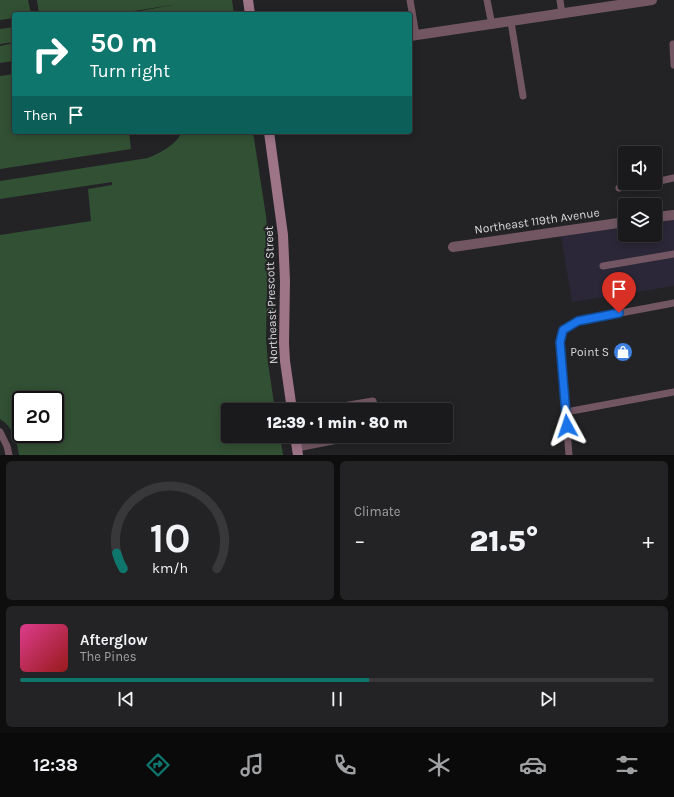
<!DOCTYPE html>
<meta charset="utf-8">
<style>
body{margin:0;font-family:Karla,sans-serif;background:#232325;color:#f1f3f6;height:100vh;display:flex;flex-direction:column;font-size:15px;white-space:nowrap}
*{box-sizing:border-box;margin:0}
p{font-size:13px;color:#9fa1a3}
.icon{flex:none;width:22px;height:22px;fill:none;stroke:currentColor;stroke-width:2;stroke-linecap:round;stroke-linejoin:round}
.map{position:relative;height:455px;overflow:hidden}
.sheet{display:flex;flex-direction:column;gap:6px;padding:6px;background:#0e0e0f;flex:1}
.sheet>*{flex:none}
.top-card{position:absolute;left:12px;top:12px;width:400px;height:122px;border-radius:4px;box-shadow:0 2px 10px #0003,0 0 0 1px #38383b;background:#0f766e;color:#fff;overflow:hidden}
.fabs{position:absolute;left:618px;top:146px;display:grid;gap:8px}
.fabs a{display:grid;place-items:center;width:44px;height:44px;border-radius:4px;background:#1a1a1c;box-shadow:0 2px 10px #0003,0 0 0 1px #38383b;font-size:20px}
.speed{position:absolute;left:12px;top:391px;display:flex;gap:8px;font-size:20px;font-weight:700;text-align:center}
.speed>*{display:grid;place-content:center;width:52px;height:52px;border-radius:50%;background:#1a1a1c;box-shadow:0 2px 10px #0003,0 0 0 1px #38383b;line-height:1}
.speed .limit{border:2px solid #111;border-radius:6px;background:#fff;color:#111}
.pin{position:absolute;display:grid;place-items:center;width:34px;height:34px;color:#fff;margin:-41px -17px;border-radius:50% 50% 50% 0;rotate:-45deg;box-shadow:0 0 4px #0007}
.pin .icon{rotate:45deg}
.me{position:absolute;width:44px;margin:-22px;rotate:355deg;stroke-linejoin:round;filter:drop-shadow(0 0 3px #0008)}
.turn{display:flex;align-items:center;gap:14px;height:84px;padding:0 12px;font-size:18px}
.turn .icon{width:52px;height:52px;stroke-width:2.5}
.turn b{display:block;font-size:28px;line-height:34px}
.then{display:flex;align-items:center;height:38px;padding:0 12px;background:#0003;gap:8px;font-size:15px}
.big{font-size:30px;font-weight:800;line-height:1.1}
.sheet .card{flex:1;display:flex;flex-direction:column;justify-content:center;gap:6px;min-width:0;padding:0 14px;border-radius:6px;background:#232325}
.sheet .dial{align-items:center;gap:0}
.dial svg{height:104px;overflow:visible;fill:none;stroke:#38383b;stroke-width:7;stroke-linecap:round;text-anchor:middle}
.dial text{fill:#f1f3f6;stroke:none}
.song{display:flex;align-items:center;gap:12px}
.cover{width:48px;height:48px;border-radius:6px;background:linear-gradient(135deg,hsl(330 70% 55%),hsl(0 70% 35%))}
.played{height:4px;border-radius:2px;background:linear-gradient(90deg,#0f766e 55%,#38383b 55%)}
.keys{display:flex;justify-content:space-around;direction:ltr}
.heat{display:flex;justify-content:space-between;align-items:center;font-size:22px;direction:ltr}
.sheet .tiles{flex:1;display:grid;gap:6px;grid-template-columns:1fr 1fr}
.card:last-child{grid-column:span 2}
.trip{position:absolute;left:221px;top:403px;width:232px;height:40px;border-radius:4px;background:#1a1a1c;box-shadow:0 2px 10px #0003,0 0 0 1px #38383b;font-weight:800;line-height:40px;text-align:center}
.tabs{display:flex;height:64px;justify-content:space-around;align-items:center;background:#0a0a0b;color:#9fa1a3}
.tabs .icon{width:28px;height:28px}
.tabs .active{color:#0f766e}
.tabs b{font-size:18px;color:#f1f3f6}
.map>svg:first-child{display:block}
</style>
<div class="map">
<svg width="674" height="455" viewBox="0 0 674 455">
<rect width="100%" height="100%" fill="#232325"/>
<!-- commercial -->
<path fill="#2b2738" d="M 674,219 L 674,286 L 572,302 L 561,236 L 625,226 L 625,235 L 655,235 L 655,222 Z"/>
<!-- green -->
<path fill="#325034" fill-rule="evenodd" d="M 0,0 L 28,0 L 31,14 L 14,14 L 14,18 L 0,20 Z
M 37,0 L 232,0 L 234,14 L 141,14 L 140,11 L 178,4 L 115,14 L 39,14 Z
M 14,27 L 14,42 L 0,44 L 0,29 Z
M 14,43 L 14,61 L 0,63 L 0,46 Z
M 14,74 L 14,132 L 129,132 L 131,149 L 0,169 L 0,76 Z
M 182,132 L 253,132 L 266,216 L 268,238 L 266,339 L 268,363 L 275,410 L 228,410 L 228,436 L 280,436 L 283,455 L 19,455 C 17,441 13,427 0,419 L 0,235 L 91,221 L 88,189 L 112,185 L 112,182 L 0,199 L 0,181 L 148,158 C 161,152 175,146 182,132 ZM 21,400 L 55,400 L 55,434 L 21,434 Z"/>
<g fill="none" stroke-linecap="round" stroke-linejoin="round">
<!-- lane -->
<path stroke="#725763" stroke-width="7" d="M 410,0 L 416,35
M 487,0 L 492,25
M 560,0 L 562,14
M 511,22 L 523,96
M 673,44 L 674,65
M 655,182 L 674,178
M 619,188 L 647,183
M 603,266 L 674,254
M 319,410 L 373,401 L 375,410
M 566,412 L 674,392
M 0,432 L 7,446 L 9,455
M 297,448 L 358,436
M 569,455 L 560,342 L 563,330 L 578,321 L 674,303"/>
<!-- street -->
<path stroke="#725763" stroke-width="10" d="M 410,36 L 652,0
M 655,217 L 674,215
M 453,247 L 625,222"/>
<!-- secondary -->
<path stroke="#9e7487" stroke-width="10" d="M 248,0 L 250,14
M 269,132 L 283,235 L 285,281 L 284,343 L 285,361 L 292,410
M 295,436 L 298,455"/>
</g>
<!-- trees -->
<circle fill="#648b67" cx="271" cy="312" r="4.5"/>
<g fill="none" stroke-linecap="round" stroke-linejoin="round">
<defs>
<path id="route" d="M 567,426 L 560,342 L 563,330 L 578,321 L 619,313"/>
</defs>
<!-- route casing -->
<use href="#route" stroke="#114b97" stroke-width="10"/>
<!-- route -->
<use href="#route" stroke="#1a73e8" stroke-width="7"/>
</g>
<!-- icons -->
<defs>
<symbol id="shop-disc" viewBox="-11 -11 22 22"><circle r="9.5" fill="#3f7fe0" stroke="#232325"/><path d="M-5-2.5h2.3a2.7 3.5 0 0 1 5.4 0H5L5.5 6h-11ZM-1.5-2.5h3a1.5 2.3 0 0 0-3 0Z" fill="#fff"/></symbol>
</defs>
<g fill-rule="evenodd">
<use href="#shop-disc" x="612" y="341" width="22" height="22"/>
</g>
<g text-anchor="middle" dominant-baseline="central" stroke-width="4" stroke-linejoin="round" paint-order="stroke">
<!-- street labels -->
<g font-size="12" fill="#dadadc" stroke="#232325">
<text transform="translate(537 221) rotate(-8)">Northeast 119th Avenue</text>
<text transform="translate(271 295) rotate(-92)">Northeast Prescott Street</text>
</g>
<!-- poi labels -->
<g font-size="12" fill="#dadadc" stroke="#232325" text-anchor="end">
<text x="609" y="352">Point S</text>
</g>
</g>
</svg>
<div class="fabs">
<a><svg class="icon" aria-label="sound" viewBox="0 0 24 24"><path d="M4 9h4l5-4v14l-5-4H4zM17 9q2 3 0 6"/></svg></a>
<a><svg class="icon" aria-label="layers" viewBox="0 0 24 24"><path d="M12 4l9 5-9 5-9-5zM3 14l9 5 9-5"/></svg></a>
</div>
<div class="speed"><div class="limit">20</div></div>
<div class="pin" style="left:619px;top:313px;background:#d93025"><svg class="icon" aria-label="arrive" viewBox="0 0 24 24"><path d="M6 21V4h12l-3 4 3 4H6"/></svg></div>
<svg class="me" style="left:567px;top:426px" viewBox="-20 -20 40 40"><path d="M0-17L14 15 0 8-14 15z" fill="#1a73e8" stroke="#fff" stroke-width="4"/></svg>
<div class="trip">12:39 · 1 min · 80 m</div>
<div class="top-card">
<div class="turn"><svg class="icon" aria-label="right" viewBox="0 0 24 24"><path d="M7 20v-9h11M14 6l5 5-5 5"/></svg><div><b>50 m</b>Turn right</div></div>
<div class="then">Then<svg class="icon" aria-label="arrive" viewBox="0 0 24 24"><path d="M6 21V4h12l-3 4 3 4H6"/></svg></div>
</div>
</div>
<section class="sheet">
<div class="tiles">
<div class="card dial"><svg viewBox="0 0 100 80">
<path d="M14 69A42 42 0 1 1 86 69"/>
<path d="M14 69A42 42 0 0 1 9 57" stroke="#0f766e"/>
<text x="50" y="56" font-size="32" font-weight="700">10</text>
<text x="50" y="72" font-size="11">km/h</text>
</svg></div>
<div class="card"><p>Climate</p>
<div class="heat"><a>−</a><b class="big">21.5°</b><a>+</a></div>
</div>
<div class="card">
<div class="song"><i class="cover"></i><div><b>Afterglow</b><p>The Pines</p></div></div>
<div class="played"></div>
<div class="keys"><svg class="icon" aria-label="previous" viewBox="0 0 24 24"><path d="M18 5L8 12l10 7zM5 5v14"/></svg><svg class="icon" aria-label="pause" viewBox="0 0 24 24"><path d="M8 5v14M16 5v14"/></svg><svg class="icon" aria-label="next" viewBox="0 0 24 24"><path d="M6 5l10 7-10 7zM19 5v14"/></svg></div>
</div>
</div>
</section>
<nav class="tabs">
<b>12:38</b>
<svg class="icon active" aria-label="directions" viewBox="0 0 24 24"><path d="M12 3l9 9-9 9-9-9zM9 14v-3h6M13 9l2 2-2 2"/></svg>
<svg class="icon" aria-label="music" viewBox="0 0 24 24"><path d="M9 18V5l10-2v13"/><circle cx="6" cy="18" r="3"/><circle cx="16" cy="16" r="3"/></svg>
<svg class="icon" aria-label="phone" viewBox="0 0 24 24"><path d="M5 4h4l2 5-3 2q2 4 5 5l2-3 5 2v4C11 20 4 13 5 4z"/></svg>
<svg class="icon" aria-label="climate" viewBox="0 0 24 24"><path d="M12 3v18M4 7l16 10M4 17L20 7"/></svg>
<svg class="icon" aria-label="car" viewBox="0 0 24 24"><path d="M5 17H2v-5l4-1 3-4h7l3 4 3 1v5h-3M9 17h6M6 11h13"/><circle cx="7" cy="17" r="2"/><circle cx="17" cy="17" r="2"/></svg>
<svg class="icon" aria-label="filters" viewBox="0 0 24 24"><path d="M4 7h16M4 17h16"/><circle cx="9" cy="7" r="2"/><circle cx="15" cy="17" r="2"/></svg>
</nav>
